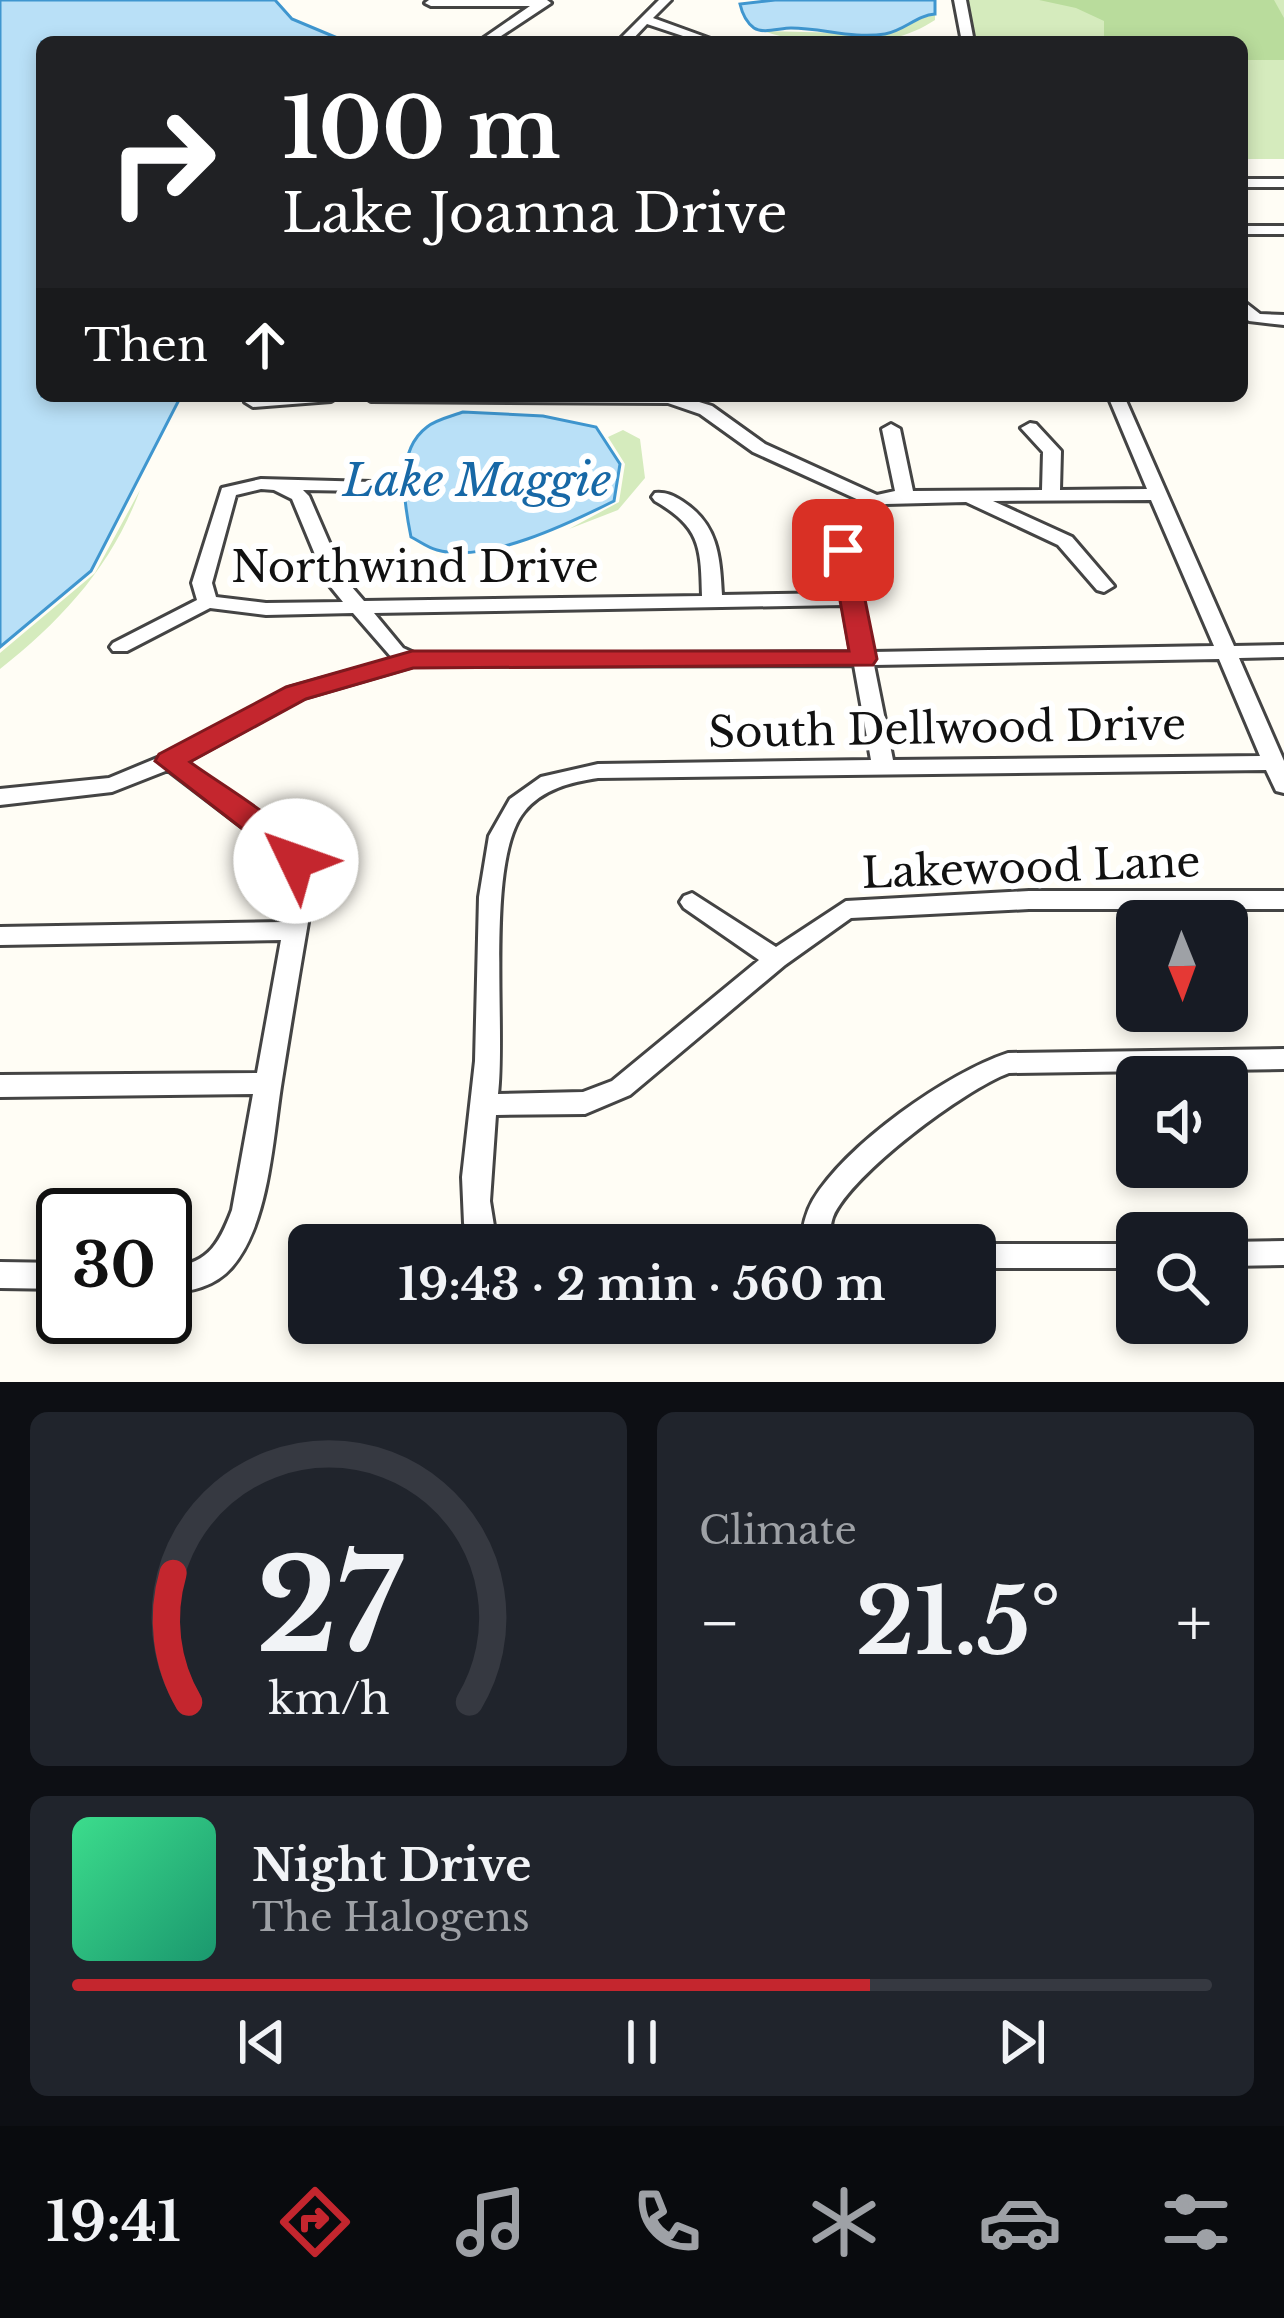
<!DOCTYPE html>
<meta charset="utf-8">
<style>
body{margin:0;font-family:"Libre Baskerville",serif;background:#20242c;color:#f1f3f6;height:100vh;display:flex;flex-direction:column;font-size:45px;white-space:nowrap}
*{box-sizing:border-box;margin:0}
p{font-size:39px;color:#9ea1a6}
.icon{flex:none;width:66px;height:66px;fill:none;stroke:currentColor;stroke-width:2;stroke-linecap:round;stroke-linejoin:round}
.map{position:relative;height:1382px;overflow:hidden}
.sheet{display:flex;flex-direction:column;gap:30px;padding:30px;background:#0d0f14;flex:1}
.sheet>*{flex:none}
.hud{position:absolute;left:36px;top:36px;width:1212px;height:366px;border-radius:18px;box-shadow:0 6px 18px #0003;background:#202124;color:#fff;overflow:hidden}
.needle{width:78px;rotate:179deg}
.fabs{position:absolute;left:1116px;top:900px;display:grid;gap:24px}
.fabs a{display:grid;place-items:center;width:132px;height:132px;border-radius:18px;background:#171b24;box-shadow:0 6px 18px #0003;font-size:60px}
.speed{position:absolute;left:36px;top:1188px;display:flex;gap:24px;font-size:60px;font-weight:700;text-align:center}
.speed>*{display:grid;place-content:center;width:156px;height:156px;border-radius:50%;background:#171b24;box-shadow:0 6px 18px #0003;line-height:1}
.speed .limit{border:6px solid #111;border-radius:18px;background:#fff;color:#111}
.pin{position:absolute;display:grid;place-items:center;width:102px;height:102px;color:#fff;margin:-51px;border-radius:24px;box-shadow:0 6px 18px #0006}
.me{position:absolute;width:132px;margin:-66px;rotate:312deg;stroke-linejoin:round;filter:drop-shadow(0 0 9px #0008)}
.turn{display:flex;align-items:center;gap:42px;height:252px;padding:0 48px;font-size:54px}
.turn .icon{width:156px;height:156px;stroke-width:2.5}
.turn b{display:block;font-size:84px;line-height:102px}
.then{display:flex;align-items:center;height:114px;padding:0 48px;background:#0003;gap:24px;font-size:45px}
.big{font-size:90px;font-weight:800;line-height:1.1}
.sheet .tile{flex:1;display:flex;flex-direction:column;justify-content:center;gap:18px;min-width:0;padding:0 42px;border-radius:18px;background:#20242c}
.sheet .dial{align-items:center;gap:0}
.dial svg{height:312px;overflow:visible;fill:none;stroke:#363941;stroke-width:7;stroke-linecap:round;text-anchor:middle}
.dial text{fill:#f1f3f6;stroke:none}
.song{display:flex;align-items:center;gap:36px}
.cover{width:144px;height:144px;border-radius:18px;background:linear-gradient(135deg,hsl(150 70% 55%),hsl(160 70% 35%))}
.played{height:12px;border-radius:6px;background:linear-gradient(90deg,#c4262e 70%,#363941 70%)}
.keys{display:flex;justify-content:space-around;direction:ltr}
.heat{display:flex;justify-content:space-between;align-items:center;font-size:66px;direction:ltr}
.sheet .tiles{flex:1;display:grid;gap:30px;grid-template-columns:1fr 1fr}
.tile:last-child{grid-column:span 2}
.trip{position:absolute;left:288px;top:1224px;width:708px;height:120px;border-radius:18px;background:#171b24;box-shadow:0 6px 18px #0003;font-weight:800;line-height:120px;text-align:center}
.tabs{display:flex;height:192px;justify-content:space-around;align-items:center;background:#090b0e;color:#9ea1a6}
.tabs .icon{width:84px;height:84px}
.tabs .active{color:#c4262e}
.tabs b{font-size:54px;color:#f1f3f6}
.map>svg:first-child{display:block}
</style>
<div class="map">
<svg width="1284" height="1382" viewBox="0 0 1284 1382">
<rect width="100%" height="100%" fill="#fffdf5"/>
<!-- green -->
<path fill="#d5ebbd" d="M 963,0 L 1284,0 L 1284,159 L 1242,159 L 1242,42 L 973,42 Z
M 922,14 L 935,14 L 935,20 C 887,52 817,49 763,31 L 886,34 Z
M 623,430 L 640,439 L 645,478 L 618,510 L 569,529 L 619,502 L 625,464 L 608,437 Z
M 140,490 C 112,566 62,620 0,669 L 0,653 L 95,573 Z"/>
<!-- forest -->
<path fill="#b9dc9c" d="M 1039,0 L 1274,0 L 1284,18 L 1284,60 L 1242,60 L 1242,42 L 1104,42 L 1104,21 L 1076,8 Z"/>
<!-- water -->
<path fill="#b9e0f7" stroke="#3f96cf" stroke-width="3" d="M 0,0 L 275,0 L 292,19 L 347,42 L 42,42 L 42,396 L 181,396 L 91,571 L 0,647 Z
M 775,0 L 935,0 L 935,14 C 917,15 904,31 885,34 C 852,39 823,28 791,28 C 780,28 763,34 754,28 C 746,22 742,13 740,4 Z
M 463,412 L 543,416 L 596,427 L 620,464 L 614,501 C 570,523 486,564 437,550 C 428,548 419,541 411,537 C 404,503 395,451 427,427 C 435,420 452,416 463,412 Z"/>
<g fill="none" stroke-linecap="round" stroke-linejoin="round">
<defs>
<path id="minor" d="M 429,0 L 547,0 L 551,3 L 492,42 L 478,42 L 530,6 L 431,6 L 425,3 Z
M 659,0 L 671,0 L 653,18 L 719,42 L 701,42 L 647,24 L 630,42 L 617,42 Z
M 954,0 L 966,0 L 974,42 L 962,42 Z
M 1242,179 L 1284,179 L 1284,187 L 1242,187 Z
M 1242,226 L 1284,226 L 1284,234 L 1242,234 Z
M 1242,300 L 1260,314 L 1284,315 L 1284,325 L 1249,321 L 1242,314 Z
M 265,396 L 339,396 L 331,401 L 253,407 L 245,402 L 247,398 Z
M 363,396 L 680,396 L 712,406 L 765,444 L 877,495 L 895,491 L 882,429 L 891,424 L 900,429 L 913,491 L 1042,490 L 1043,452 L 1021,428 L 1030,423 L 1036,424 L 1061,451 L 1060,490 L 1147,489 L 1108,396 L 1124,396 L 1234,646 L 1284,645 L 1284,657 L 1239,658 L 1284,761 L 1284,793 L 1276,791 L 1266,770 L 598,778 C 571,782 542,789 524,812 C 485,860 506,1028 498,1094 L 583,1092 L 612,1081 L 759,960 L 684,908 L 680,902 L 684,896 L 692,893 L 776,947 L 846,901 L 1029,891 L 1284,891 L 1284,909 L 1029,909 L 851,918 L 785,965 L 630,1095 L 585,1114 L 496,1115 L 490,1201 L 497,1245 L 469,1245 L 464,1223 L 462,1177 L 475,1061 L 479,897 L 489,836 L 510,799 L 541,777 L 598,764 L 871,760 L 854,665 L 413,666 L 303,698 L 186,762 L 291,840 L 308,861 L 314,887 C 303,951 292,1016 282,1080 C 273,1134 270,1223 232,1267 C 215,1287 190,1292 165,1293 L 165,1267 C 206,1266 218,1247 232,1210 L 253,1094 L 0,1097 L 0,1075 L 257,1073 L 281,940 L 0,945 L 0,927 L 284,922 C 289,895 294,874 275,852 L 168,770 L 112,792 L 0,805 L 0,789 L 109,778 L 162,756 L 289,688 L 393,659 L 353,613 L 266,615 L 210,608 L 127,651 L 113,651 L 110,647 L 113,643 L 197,600 L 192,583 L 222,488 L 261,479 L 372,482 L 375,486 L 372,490 L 366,491 L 303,490 L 309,496 L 345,579 L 364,601 L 702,596 C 701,546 700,527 655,501 L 652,497 L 655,493 C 666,492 672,495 682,501 C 718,524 720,556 722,595 L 841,593 C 835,557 827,525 861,501 L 753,452 L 700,414 L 668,403 L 371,401 ZM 261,489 L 274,490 L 292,499 L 326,581 L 343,602 L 266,603 L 216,597 L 212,583 L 236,495 ZM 1151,500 L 1214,646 L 872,652 L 853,550 L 860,521 L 870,511 L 886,504 L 966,502 L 1058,545 L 1097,590 L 1104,592 L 1114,586 L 1072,537 L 993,501 ZM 843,605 L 851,652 L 416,654 L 403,648 L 374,613 ZM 1219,659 L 1260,756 L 893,760 L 874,665 Z
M 1284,1049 L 1284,1069 L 1009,1073 C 965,1089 851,1174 833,1217 C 830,1225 830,1236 829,1245 L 801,1245 C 802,1229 805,1214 813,1200 C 847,1144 947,1073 1008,1053 Z
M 1284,1241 L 1284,1265 L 1227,1266 L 1227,1242 Z
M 975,1244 L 1137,1244 L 1137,1268 L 975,1268 L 975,1245 L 971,1245 Z
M 0,1262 L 63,1263 L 63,1289 L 0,1288 Z"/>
</defs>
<!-- minor casing -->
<use href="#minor" stroke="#444" stroke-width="6"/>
<!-- minor -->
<use href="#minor" fill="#fff" fill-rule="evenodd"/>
</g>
<!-- route -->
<path fill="#c4262e" stroke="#7f191e" stroke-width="3" d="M 843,542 L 855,550 L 877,659 L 873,665 L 413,668 L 306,699 L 190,762 C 230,791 284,819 311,861 L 307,869 L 285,869 L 253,837 L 155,761 L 159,754 L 286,687 L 412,651 L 849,651 L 831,550 Z"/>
<g text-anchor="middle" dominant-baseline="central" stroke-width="12" stroke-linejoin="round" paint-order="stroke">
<!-- street labels -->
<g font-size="42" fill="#111" stroke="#fff">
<text x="415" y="567">Northwind Drive</text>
<text transform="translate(947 728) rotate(-1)">South Dellwood Drive</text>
<text transform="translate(1031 867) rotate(-2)">Lakewood Lane</text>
</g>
<!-- water labels -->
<g font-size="45" font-style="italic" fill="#1768a6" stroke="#fff">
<text x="477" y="480">Lake Maggie</text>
</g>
</g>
</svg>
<div class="fabs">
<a><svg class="needle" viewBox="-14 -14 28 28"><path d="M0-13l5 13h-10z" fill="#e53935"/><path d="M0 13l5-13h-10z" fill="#9ea1a6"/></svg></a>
<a><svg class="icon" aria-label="sound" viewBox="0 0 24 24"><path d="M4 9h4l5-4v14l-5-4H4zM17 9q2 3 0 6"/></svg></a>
<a><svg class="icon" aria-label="search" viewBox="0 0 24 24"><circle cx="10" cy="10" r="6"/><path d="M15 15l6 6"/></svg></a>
</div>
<div class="speed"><div class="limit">30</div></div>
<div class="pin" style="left:843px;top:550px;background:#d93025"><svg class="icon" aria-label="arrive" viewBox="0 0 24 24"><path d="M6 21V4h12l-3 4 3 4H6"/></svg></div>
<svg class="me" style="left:296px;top:861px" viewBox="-20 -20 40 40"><circle r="19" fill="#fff"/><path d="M0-13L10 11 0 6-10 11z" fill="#c4262e"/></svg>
<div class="trip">19:43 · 2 min · 560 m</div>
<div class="hud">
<div class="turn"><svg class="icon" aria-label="right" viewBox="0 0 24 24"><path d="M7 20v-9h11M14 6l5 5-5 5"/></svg><div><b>100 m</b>Lake Joanna Drive</div></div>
<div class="then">Then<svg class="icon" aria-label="ahead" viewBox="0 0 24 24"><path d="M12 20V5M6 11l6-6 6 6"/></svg></div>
</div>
</div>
<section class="sheet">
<div class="tiles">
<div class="tile dial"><svg viewBox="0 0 100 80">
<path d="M14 69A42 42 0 1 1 86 69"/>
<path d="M14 69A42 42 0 0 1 10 36" stroke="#c4262e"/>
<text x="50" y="56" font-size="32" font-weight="700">27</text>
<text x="50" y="72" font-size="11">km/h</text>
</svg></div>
<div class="tile"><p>Climate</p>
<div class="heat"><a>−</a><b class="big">21.5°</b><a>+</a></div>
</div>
<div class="tile">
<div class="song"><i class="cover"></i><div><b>Night Drive</b><p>The Halogens</p></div></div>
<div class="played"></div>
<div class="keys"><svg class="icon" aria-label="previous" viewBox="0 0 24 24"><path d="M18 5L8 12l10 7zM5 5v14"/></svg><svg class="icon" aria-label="pause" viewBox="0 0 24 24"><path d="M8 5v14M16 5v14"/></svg><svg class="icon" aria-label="next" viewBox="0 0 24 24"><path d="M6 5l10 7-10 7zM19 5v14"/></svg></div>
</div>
</div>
</section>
<nav class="tabs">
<b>19:41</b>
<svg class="icon active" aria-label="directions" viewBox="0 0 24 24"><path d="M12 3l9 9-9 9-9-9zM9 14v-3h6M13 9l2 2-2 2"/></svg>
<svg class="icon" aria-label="music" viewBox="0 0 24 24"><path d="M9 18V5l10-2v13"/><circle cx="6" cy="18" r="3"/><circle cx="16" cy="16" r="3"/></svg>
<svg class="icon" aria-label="phone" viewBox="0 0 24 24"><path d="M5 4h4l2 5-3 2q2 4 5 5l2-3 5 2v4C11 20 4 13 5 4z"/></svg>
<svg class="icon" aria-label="climate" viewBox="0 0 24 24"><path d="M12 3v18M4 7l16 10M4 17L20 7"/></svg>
<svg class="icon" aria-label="car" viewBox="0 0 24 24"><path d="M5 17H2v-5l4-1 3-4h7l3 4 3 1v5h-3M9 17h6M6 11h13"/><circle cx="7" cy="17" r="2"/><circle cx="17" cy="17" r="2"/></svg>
<svg class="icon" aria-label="filters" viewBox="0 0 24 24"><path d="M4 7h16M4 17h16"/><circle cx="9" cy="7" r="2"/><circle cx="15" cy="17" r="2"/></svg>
</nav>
